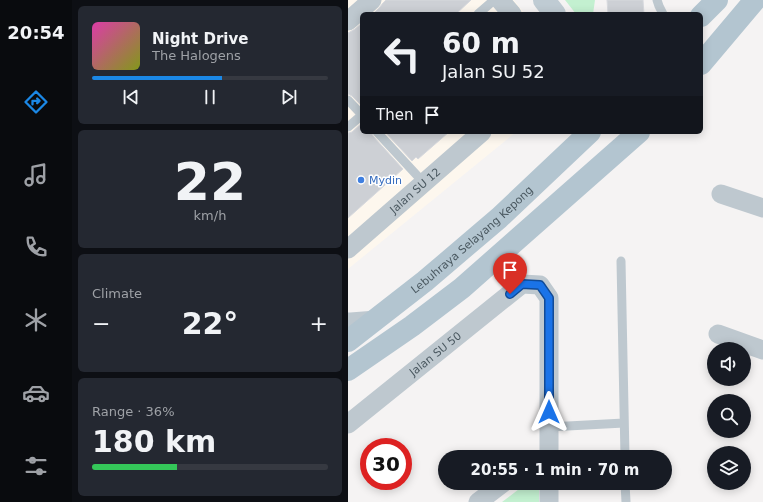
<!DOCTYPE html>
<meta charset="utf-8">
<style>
body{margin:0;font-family:"DejaVu Sans",sans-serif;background:#242831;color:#f1f3f6;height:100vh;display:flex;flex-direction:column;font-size:15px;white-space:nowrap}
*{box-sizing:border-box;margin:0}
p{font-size:13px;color:#9ea1a6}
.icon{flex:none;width:22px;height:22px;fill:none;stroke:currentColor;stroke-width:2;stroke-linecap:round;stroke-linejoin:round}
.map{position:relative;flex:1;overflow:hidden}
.details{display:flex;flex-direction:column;gap:6px;padding:6px;background:#0d0f14;width:276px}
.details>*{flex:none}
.top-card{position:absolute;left:12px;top:12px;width:343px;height:122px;border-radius:6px;box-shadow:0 2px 10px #0003;background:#171b24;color:#f1f3f6;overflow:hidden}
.tools{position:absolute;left:359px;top:342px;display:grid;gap:8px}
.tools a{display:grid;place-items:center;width:44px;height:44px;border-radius:50%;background:#171b24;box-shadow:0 2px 10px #0003;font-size:20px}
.speed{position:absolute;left:12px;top:438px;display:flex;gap:8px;font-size:20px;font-weight:700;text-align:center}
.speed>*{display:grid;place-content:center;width:52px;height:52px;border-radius:50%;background:#171b24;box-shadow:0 2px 10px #0003;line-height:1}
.speed .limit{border:6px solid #d22;background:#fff;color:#111}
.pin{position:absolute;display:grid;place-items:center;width:34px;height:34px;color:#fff;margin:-41px -17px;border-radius:50% 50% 50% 0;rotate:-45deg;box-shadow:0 0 4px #0007}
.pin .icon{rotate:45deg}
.me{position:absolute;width:44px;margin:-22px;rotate:0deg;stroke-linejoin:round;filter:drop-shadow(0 0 3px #0008)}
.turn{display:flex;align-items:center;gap:14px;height:84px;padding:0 16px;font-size:18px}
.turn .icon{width:52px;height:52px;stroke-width:2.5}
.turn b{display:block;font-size:28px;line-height:34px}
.then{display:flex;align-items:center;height:38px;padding:0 16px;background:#0003;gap:8px;font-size:15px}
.big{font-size:30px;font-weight:600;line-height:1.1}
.details .widget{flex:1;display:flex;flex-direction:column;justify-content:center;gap:6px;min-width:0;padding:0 14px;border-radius:6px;background:#242831}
.details .dial{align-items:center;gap:0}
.dial b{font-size:52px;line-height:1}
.song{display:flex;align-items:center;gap:12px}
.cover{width:48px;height:48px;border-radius:6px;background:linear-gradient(135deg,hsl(320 70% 55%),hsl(70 70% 35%))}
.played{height:4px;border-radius:2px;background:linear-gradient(90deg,#1b88e6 55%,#363941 55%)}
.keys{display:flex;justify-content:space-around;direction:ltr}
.heat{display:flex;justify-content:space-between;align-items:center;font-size:22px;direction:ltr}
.charge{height:6px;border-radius:3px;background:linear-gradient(90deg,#34c759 36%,#363941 0)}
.trip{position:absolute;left:90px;top:450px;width:234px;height:40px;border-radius:20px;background:#171b24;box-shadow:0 2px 10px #0003;font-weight:600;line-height:40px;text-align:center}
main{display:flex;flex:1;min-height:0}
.tabs{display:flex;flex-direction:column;width:72px;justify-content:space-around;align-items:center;background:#090b0e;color:#9ea1a6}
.tabs .icon{width:28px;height:28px}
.tabs .current{color:#1b88e6}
.tabs b{font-size:18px;color:#f1f3f6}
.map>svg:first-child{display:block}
</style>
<main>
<nav class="tabs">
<b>20:54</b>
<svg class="icon current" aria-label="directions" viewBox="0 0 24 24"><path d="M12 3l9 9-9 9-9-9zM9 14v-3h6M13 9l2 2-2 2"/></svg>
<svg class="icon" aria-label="music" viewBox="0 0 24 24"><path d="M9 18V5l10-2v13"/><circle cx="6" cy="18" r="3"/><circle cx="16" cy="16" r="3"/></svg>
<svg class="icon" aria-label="phone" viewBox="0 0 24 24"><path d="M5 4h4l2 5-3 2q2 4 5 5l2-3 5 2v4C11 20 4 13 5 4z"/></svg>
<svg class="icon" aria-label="climate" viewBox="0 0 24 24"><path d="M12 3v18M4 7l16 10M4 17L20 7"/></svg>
<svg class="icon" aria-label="car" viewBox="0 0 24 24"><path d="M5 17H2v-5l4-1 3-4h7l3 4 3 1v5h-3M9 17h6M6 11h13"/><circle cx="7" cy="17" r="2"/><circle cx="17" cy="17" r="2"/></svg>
<svg class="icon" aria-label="filters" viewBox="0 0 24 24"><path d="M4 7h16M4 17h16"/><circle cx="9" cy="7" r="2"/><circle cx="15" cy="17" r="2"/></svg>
</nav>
<section class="details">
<div class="widget">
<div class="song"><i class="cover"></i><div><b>Night Drive</b><p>The Halogens</p></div></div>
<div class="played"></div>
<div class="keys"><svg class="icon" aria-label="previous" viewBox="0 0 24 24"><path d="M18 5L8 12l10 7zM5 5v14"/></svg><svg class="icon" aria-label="pause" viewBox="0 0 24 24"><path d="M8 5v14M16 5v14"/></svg><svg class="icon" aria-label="next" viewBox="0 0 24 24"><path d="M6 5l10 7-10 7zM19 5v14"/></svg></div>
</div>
<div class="widget dial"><b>22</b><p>km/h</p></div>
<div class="widget"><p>Climate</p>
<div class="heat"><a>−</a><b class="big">22°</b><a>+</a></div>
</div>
<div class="widget"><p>Range · 36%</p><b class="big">180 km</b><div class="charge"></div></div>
</section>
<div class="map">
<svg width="415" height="502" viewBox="0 0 415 502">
<rect width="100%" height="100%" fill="#f5f3f3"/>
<!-- commercial -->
<path fill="#fdf7ee" d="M 0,0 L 166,0 L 177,14 L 14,14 L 14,132 L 168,132 L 0,269 Z"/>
<!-- green -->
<path fill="#c3f0d0" d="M 217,0 L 247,0 L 245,14 L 228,14 Z
M 179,483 L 191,483 L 191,502 L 154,502 Z"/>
<!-- building -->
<path fill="#cdd0d5" stroke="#d7d9de" d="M 38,0 L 123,0 L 108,14 L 25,14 L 31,8 L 35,3 Z
M 259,0 L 295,0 L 296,14 L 260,14 Z
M 14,23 L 14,106 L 4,96 L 0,94 L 0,33 L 7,29 Z
M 14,123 L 14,132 L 23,132 L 25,136 L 55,169 L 0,218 L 0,133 L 4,132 Z
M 37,132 L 101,132 L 70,159 L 68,157 L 64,161 Z"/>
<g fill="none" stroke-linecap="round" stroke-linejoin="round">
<!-- lane -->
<path stroke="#bec8cf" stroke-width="9" d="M 309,0 L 311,6 L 315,14
M 130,14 L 146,0
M 0,100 L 14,115
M 0,127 L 14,115
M 29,132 L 76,183
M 273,261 L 277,457
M 201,427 L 276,423
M 277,483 L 278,502"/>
<!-- street -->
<g stroke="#bec8cf" stroke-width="19">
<path d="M 152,0 L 164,14"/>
<path d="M 0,21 L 24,0"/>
<path d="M 373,194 L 415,208"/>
<path id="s1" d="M 0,249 L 134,132"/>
<path d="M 0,322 L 3,322 L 28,320"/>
<path d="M 370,334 L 415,350"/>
<path id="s2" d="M 0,424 L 174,284 L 192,285 L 201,298 L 201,457"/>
<path d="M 201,483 L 201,502"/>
<path d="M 130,502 L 155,483"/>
</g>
<!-- secondary -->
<path stroke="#bfcbd3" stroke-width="22" d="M 196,0 L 207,14"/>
<!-- primary -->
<g stroke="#b3c5d0" stroke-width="22">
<path d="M 353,16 L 369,0"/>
<path d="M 353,64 L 407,0"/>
<path id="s3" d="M 0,341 L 77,281 L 151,218 L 242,132"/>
<path d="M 0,370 L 64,326 L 114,288 L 291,132"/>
</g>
</g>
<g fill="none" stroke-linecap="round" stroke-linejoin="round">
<defs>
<path id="route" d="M 162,294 L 174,284 L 192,285 L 201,298 L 201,412"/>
</defs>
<!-- route casing -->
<use href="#route" stroke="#114b97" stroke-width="10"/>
<!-- route -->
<use href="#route" stroke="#1a73e8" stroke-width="7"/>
</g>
<!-- markers -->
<circle fill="#3f7fe0" stroke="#fff" stroke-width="1.5" cx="13" cy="180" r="4"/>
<g text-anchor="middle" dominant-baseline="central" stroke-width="3" stroke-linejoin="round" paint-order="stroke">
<!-- shop labels -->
<g font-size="11" fill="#366cbe" stroke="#fff" text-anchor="start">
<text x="21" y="180">Mydin</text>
</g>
<!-- street labels -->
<g font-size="11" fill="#4a5860" stroke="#fff">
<text stroke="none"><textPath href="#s1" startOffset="89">Jalan SU 12</textPath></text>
<text stroke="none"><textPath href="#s3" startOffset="160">Lebuhraya Selayang Kepong</textPath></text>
<text stroke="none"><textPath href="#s2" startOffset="112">Jalan SU 50</textPath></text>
</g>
</g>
</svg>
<div class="tools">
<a><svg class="icon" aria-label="sound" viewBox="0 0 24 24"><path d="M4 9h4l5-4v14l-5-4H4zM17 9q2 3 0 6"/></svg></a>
<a><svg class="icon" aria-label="search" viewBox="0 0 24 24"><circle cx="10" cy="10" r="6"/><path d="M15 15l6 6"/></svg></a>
<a><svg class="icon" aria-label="layers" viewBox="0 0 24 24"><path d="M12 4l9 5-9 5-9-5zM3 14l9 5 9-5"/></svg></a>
</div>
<div class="speed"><div class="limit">30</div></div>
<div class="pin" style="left:162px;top:294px;background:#d93025"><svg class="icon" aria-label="arrive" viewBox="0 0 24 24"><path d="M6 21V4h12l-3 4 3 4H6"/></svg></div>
<svg class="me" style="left:201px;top:412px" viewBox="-20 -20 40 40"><path d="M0-17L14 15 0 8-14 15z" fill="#1a73e8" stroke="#fff" stroke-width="4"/></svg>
<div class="trip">20:55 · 1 min · 70 m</div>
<div class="top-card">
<div class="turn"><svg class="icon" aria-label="left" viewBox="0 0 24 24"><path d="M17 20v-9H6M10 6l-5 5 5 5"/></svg><div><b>60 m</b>Jalan SU 52</div></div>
<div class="then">Then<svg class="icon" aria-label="arrive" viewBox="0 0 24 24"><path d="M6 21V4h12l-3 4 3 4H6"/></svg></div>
</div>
</div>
</main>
